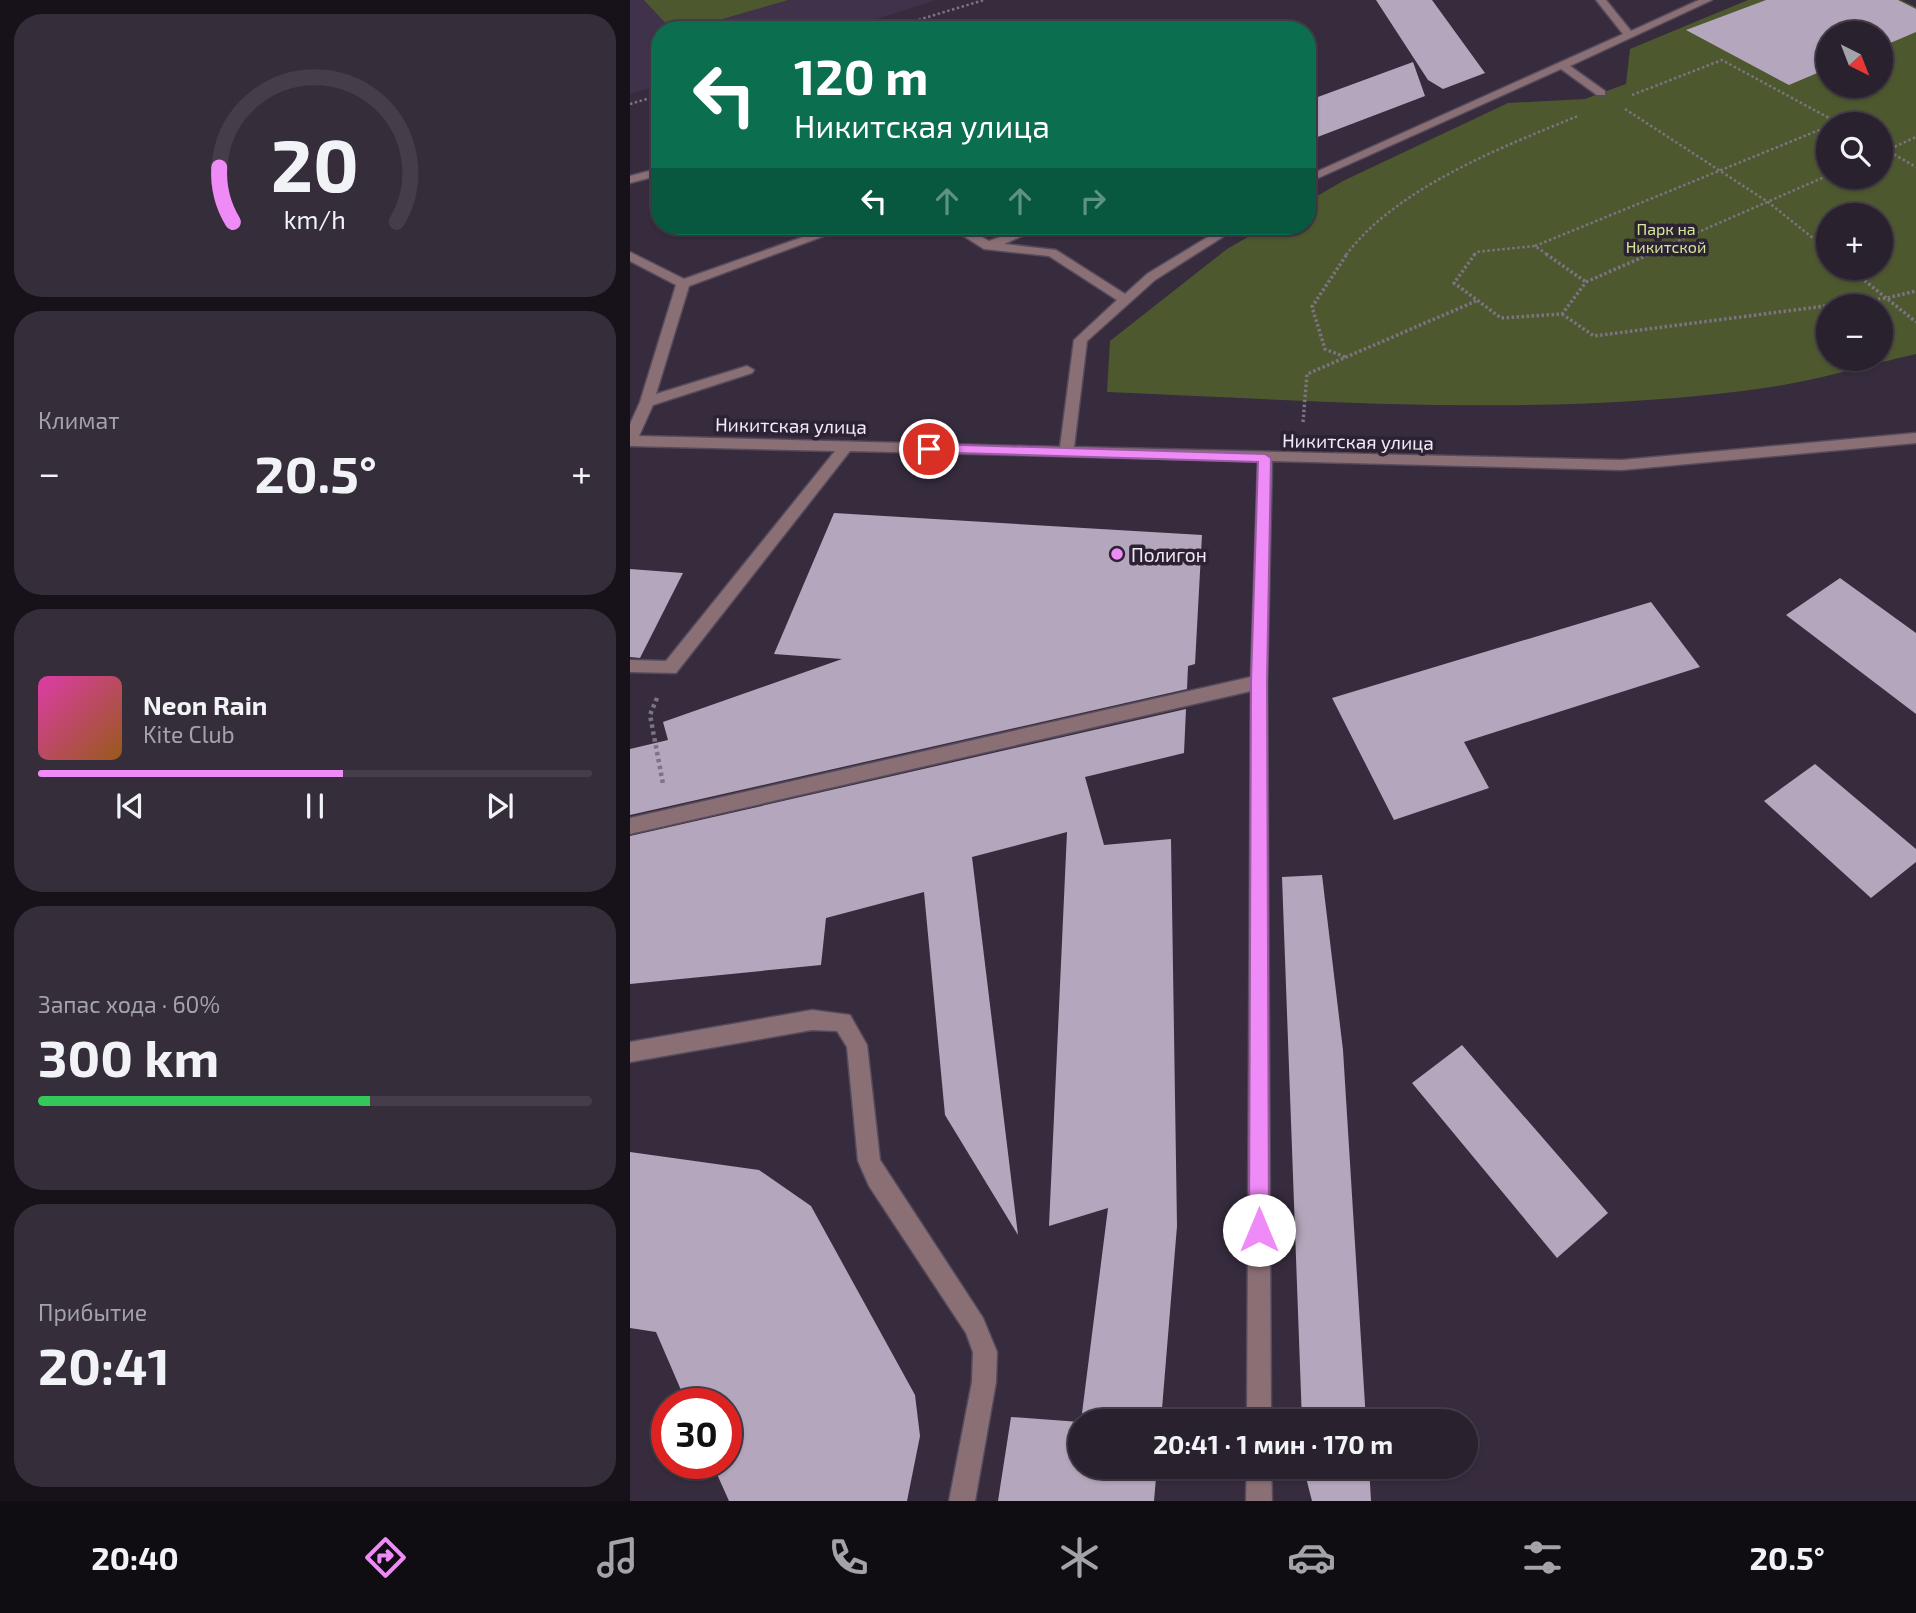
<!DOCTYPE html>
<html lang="ru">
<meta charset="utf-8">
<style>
body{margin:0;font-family:"Exo 2",sans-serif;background:#352e3a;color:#f1f3f6;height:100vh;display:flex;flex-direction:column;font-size:26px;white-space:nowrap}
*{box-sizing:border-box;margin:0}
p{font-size:23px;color:#a5a3aa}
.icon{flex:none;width:38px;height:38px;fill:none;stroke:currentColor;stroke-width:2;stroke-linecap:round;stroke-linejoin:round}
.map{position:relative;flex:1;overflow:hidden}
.details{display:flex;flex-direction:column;gap:14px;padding:14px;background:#171219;width:630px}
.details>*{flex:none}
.guide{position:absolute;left:21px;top:21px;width:665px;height:214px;border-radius:28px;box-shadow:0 2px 5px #0004,0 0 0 2px #453e4a;background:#0b6e4f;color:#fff;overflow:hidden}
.needle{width:46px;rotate:138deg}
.controls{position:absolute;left:1186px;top:21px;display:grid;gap:14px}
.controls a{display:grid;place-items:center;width:77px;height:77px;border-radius:50%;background:#29212e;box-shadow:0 2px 5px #0004,0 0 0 2px #453e4a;font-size:35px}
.speed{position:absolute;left:21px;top:1388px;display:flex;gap:14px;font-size:35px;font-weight:700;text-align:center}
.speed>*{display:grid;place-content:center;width:91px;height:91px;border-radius:50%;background:#29212e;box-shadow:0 2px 5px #0004,0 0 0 2px #453e4a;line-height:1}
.speed .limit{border:10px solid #d22;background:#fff;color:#111}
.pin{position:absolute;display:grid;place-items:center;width:60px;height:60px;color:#fff;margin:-30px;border:4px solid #fff;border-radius:50%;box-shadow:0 2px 7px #0007}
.me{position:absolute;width:77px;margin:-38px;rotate:0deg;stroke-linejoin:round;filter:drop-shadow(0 0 5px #0008)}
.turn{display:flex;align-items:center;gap:24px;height:147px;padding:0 28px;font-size:32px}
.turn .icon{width:91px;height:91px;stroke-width:2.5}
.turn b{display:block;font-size:49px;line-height:60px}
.lanes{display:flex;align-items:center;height:66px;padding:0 28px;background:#0003;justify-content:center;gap:35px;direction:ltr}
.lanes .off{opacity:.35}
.big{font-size:52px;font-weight:700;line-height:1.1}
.details .widget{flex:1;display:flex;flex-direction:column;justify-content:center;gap:10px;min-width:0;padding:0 24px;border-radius:28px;background:#352e3a}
.details .dial{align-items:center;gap:0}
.dial svg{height:182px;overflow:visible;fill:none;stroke:#453e4a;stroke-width:7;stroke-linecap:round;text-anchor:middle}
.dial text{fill:#f1f3f6;stroke:none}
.song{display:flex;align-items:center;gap:21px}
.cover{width:84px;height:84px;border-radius:10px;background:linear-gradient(135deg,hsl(320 70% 55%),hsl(30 70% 35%))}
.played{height:7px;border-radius:4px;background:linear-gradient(90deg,#ef8bf7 55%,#453e4a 55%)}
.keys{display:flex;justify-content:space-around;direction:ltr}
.heat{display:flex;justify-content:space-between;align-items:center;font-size:38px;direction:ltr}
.charge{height:10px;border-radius:5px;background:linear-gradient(90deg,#34c759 60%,#453e4a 0)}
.trip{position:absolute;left:438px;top:1409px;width:410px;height:70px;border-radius:35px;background:#29212e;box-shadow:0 2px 5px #0004,0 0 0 2px #453e4a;font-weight:700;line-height:70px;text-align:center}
.dock{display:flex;height:112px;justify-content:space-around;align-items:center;background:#100d12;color:#a5a3aa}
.dock .icon{width:49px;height:49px}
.dock .active{color:#ef8bf7}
.dock b{font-size:32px;color:#f1f3f6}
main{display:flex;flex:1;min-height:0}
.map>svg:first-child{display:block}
</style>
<main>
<section class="details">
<div class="widget dial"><svg viewBox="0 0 100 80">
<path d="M14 69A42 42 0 1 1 86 69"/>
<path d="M14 69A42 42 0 0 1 8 45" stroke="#ef8bf7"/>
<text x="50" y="56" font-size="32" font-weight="700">20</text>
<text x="50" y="72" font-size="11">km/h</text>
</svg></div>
<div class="widget"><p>Климат</p>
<div class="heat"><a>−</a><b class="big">20.5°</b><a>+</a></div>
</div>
<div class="widget">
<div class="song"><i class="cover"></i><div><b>Neon Rain</b><p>Kite Club</p></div></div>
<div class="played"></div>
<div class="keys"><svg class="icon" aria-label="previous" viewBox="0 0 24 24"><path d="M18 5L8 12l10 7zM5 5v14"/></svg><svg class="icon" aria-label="pause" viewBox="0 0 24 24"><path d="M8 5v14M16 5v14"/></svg><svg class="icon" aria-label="next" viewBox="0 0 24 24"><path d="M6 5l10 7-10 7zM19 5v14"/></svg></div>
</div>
<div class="widget"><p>Запас хода · 60%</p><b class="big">300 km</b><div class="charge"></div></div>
<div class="widget"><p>Прибытие</p><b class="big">20:41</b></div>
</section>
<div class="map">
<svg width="1286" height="1501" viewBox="0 0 1286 1501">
<rect width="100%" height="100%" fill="#372c3e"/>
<!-- built -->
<path fill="#40324a" d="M 0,0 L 306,0 L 212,30 L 30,30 L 30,85 L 0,94 Z"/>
<!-- green -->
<path fill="#4e582f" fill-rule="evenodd" d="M 14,0 L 158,0 L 54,30 L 42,30 Z
M 1118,0 L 1271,0 L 1286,7 L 1286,354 C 1238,365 1189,380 1141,387 C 922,419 697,401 477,392 L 480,341 L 597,249 L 637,226 L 677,226 L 677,202 L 713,181 L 878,103 L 955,99 L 996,84 L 1000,49 ZM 1199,33 L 1251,33 L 1251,86 L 1199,86 ZM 1199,124 L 1251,124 L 1251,177 L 1199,177 ZM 1199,215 L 1251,215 L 1251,268 L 1199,268 ZM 1199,306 L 1251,306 L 1251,359 L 1199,359 Z"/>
<!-- building -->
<path fill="#b4a7bd" d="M 746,0 L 802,0 L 855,73 L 813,89 L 798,80 Z
M 1136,0 L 1268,0 L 1286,9 L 1286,32 L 1251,47 L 1251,33 L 1199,33 L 1199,68 L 1159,85 L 1056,30 Z
M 783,62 L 795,96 L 677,141 L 677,101 Z
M 204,513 L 572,535 L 565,664 L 558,666 L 557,689 L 0,815 L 0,749 L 38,740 L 33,722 L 212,659 L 144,654 Z
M 0,569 L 53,573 L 10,658 L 0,657 Z
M 1210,578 L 1286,633 L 1286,714 L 1156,615 Z
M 1021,602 L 1070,667 L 834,742 L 859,788 L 764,820 L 702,698 Z
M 556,709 L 554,753 L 455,777 L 474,845 L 541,839 L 547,1226 L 531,1421 L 451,1421 L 478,1208 L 419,1226 L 437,832 L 342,857 L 388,1235 L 315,1115 L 294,892 L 196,918 L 191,965 L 0,984 L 0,836 Z
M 1185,764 L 1286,849 L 1286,862 L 1241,898 L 1134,801 Z
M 692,875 L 713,1050 L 736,1421 L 672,1421 L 652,877 Z
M 832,1045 L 978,1213 L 927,1258 L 782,1083 Z
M 0,1152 L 129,1170 L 181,1206 L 285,1395 L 290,1436 L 277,1501 L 99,1501 L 82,1463 L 96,1463 L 96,1404 L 57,1404 L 26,1332 L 0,1328 Z
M 381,1417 L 450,1422 L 450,1466 L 527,1466 L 524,1501 L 368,1501 Z
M 673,1466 L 739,1466 L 741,1501 L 682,1501 Z"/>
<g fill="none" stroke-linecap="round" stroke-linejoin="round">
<defs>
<path id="minor" d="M 966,0 L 976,0 L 1001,31 L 1069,0 L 1082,0 L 940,66 L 975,91 L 975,95 L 967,95 L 931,69 L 677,183 L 677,176 L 993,34 Z
M 30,168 L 30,175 L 0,183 L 0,176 Z
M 204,226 L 221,226 L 59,286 L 26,394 L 117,366 L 124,370 L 122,373 L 23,405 L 9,436 L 430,447 L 444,340 L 487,300 L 419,256 L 354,249 L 318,226 L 332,226 L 359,241 L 399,226 L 415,226 L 374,244 L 426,250 L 495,294 L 517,274 L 596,226 L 610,226 L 525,280 L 457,341 L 444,447 L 992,460 L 1286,433 L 1286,443 L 992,470 L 642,461 L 637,682 L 641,1421 L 617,1421 L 621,691 L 0,834 L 0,818 L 621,677 L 628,461 L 220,451 L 46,673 L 0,672 L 0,660 L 36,661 L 205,451 L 0,446 L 0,424 L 10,402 L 46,285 L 0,261 L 0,252 L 54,279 Z
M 182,1010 L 220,1015 L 237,1045 L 250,1160 L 353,1318 L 367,1352 L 366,1382 L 345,1501 L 319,1501 L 342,1382 L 343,1352 L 336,1333 L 239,1186 L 228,1161 L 217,1047 L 207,1031 L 182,1030 L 0,1062 L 0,1042 Z
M 617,1466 L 641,1466 L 642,1501 L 616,1501 Z"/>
</defs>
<!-- minor casing -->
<use href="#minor" stroke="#554b5c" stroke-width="3"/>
<!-- path-far2 -->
<path stroke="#7c7383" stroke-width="2.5" stroke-dasharray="2.5 2.5" stroke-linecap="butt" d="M 255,30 L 354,0
M 1002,95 L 1092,60 L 1210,124
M 0,104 L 30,95
M 995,109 L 1138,202 L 1199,251
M 1251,147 L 1286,167
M 1251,153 L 1286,137
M 905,246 L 1199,126
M 716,255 C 766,188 872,147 948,116
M 844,255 L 846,252 L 905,246 L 918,255
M 1016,255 L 1199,175"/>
<!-- path-far1 -->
<path stroke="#7c7383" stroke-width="3.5" stroke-dasharray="2.5 2.5" stroke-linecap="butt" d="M 845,254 L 824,283 L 871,318 L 932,314 L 956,282
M 916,254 L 956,282
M 1219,268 L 1286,322
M 956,282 L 1020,254
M 932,314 L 964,336 L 1257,298 L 1286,291
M 715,357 L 695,349 L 682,307 L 717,254
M 673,422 L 677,374 L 846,301"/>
<!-- path -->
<path stroke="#7c7383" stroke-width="4.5" stroke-dasharray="3.5 3.5" stroke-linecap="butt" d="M 27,698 L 20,715 L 33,784"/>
<!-- minor -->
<use href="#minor" fill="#8a6f75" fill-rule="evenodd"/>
</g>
<!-- route -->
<path fill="#ef8bf7" stroke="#9b5aa1" stroke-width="2" d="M 299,444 L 635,454 L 641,458 L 637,682 L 639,1230 L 636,1237 L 629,1240 L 622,1237 L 619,1230 L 621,682 L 628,462 L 295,452 L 293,449 Z"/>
<!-- markers -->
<circle fill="#ef8bf7" stroke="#2d2234" stroke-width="2.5" cx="487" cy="554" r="7"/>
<g text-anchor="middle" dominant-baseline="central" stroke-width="7" stroke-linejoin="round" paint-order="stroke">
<!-- far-park labels -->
<g font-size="16" fill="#d4e997" stroke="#2d2234">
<text x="1036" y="228">Парк на<tspan x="1036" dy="18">Никитской</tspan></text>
</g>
<!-- street labels -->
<g font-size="19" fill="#f2ebf7" stroke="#2d2234">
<text transform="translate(161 425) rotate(1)">Никитская улица</text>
<text transform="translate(728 441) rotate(1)">Никитская улица</text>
</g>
<!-- poi labels -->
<g font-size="19" fill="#f2ebf7" stroke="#2d2234" text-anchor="start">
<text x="501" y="554">Полигон</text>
</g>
</g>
</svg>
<div class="controls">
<a><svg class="needle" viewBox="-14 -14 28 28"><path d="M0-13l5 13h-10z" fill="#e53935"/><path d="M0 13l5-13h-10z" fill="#a5a3aa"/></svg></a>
<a><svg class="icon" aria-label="search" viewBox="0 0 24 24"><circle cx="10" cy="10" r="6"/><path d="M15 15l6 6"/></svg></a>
<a>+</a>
<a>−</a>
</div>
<div class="speed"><div class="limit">30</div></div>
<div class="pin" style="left:299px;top:449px;background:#d93025"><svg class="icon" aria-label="arrive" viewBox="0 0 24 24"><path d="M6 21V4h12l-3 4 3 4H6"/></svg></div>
<svg class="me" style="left:629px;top:1230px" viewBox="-20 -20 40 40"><circle r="19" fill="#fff"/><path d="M0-13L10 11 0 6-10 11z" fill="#ef8bf7"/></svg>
<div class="trip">20:41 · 1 мин · 170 m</div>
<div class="guide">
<div class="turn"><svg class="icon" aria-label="left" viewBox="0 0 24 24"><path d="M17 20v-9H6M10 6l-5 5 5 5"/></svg><div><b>120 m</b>Никитская улица</div></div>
<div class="lanes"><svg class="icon" aria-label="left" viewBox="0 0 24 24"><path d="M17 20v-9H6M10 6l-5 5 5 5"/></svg><svg class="icon off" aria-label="ahead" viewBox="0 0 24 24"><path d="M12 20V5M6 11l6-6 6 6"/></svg><svg class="icon off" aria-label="ahead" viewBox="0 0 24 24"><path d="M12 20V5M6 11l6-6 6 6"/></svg><svg class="icon off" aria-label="right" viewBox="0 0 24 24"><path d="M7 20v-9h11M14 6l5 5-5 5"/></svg></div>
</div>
</div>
</main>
<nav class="dock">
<b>20:40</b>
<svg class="icon active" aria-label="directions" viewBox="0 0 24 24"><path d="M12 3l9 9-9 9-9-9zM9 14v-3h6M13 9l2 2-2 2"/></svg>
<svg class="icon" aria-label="music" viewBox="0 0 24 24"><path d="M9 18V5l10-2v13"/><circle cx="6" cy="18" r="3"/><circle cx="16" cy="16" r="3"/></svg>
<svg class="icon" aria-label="phone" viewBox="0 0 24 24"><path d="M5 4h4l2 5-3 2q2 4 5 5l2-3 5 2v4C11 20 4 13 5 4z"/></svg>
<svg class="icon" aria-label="climate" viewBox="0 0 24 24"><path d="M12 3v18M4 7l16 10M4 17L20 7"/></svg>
<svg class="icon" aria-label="car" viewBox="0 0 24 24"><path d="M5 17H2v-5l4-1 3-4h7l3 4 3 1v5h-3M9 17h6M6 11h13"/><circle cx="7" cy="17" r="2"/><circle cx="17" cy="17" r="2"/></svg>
<svg class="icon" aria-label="filters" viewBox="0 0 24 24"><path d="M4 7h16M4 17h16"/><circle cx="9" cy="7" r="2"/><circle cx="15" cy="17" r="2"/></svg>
<b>20.5°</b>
</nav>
